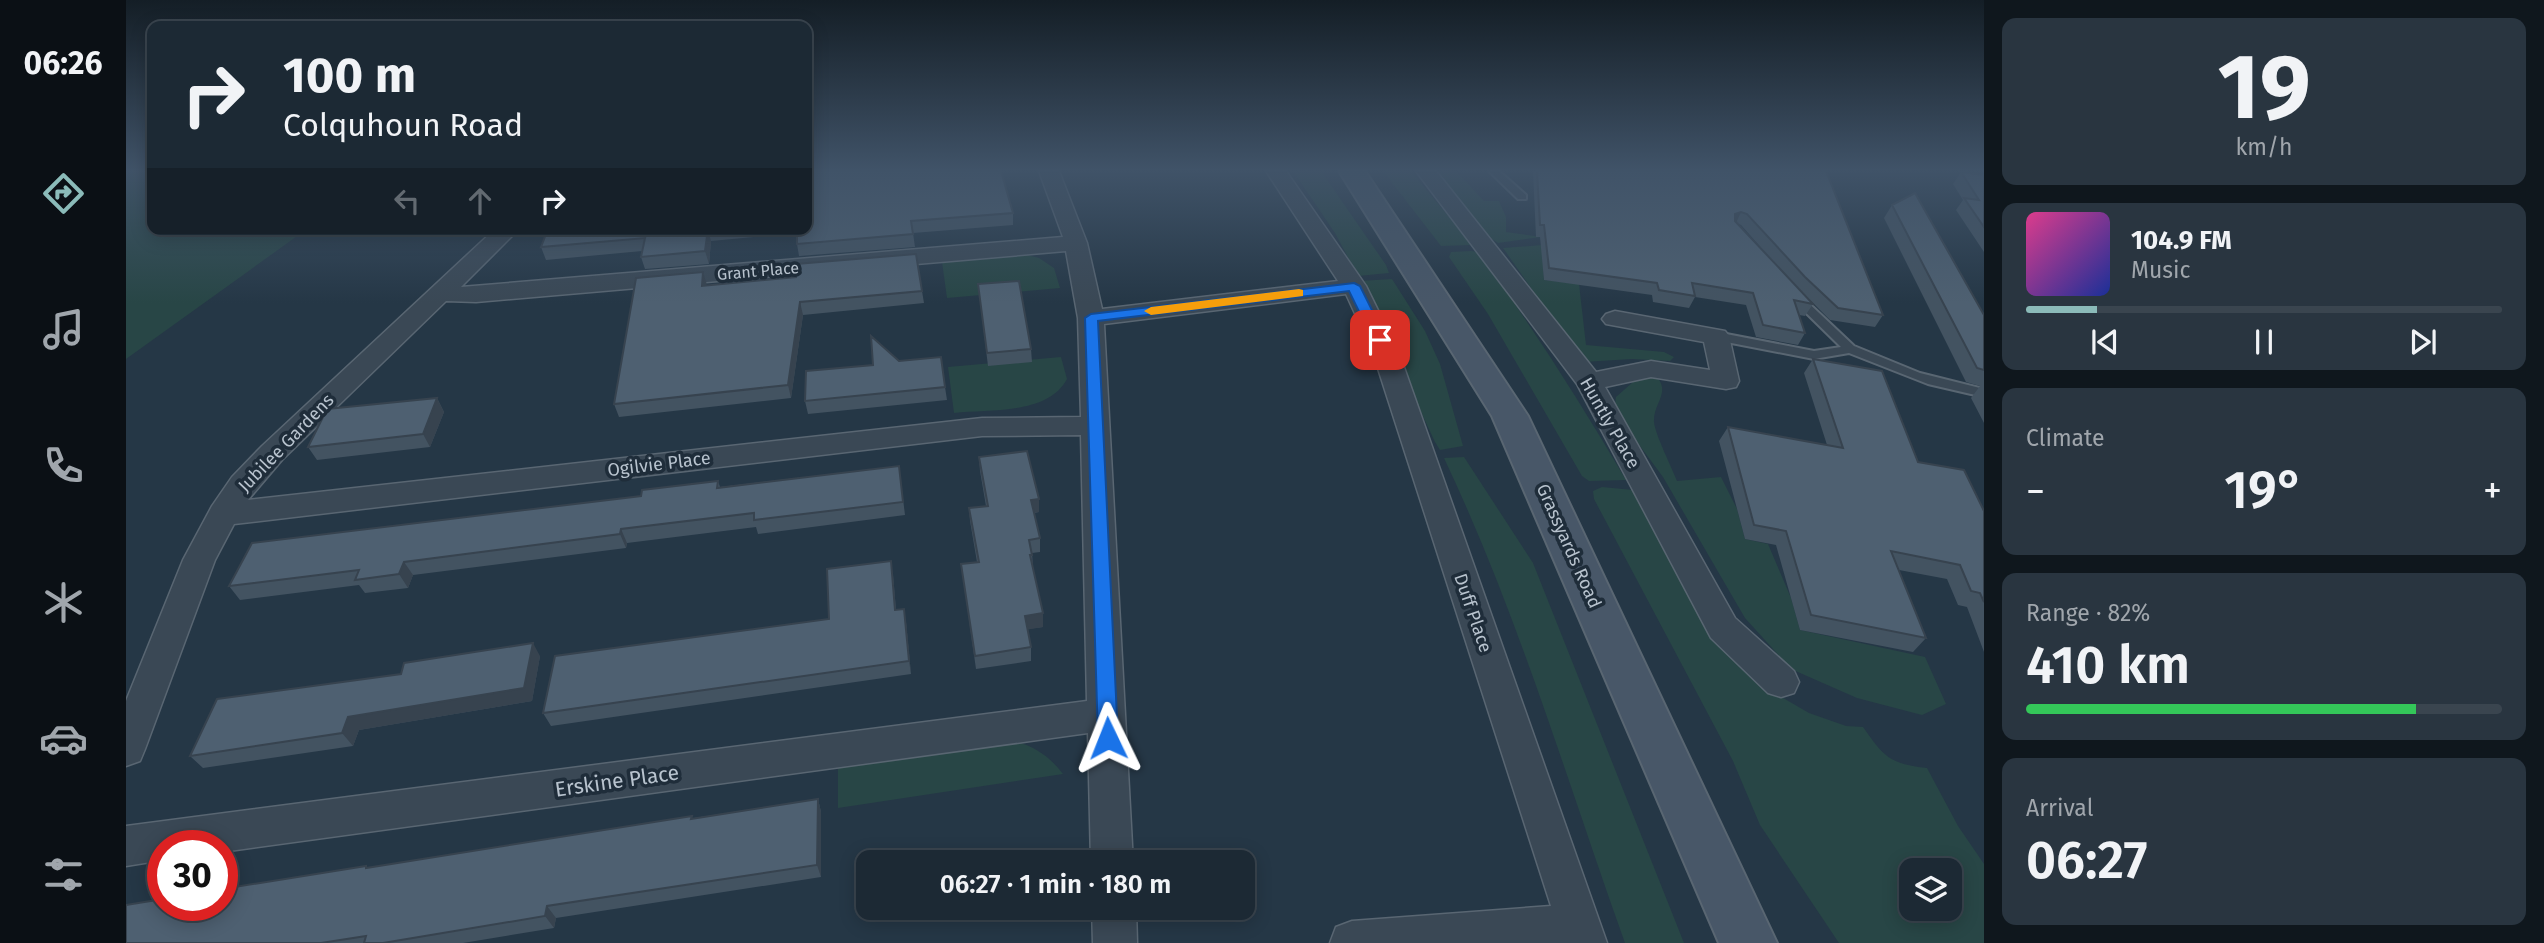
<!DOCTYPE html>
<meta charset="utf-8">
<style>
body{margin:0;font-family:"Fira Sans",sans-serif;background:#293540;color:#f1f3f6;height:100vh;display:flex;flex-direction:column;font-size:26px;white-space:nowrap}
*{box-sizing:border-box;margin:0}
p{font-size:23px;color:#a0a6ac}
.icon{flex:none;width:38px;height:38px;fill:none;stroke:currentColor;stroke-width:2;stroke-linecap:round;stroke-linejoin:round}
.map{position:relative;flex:1;overflow:hidden}
.panel{display:flex;flex-direction:column;gap:18px;padding:18px;background:#0f171d;width:560px}
.panel>*{flex:none}
.hud{position:absolute;left:21px;top:21px;width:665px;height:214px;border-radius:14px;box-shadow:0 4px 18px #0003,0 0 0 2px #3a454f;background:#1c2934;color:#f1f3f6;overflow:hidden}
.controls{position:absolute;left:1773px;top:858px;display:grid;gap:14px}
.controls a{display:grid;place-items:center;width:63px;height:63px;border-radius:14px;background:#1c2934;box-shadow:0 4px 18px #0003,0 0 0 2px #3a454f;font-size:35px}
.speed{position:absolute;left:21px;top:830px;display:flex;gap:14px;font-size:35px;font-weight:700;text-align:center}
.speed>*{display:grid;place-content:center;width:91px;height:91px;border-radius:50%;background:#1c2934;box-shadow:0 4px 18px #0003,0 0 0 2px #3a454f;line-height:1}
.speed .limit{border:10px solid #d22;background:#fff;color:#111}
.pin{position:absolute;display:grid;place-items:center;width:60px;height:60px;color:#fff;margin:-30px;border-radius:14px;box-shadow:0 4px 10px #0006}
.me{position:absolute;width:77px;margin:-38px;rotate:358deg;stroke-linejoin:round;filter:drop-shadow(0 0 5px #0008)}
.turn{display:flex;align-items:center;gap:24px;height:147px;padding:0 21px;font-size:32px}
.turn .icon{width:91px;height:91px;stroke-width:2.5}
.turn b{display:block;font-size:49px;line-height:60px}
.lanes{display:flex;align-items:center;height:66px;padding:0 21px;background:#0003;justify-content:center;gap:35px;direction:ltr}
.lanes .off{opacity:.35}
.big{font-size:52px;font-weight:600;line-height:1.1}
.panel .widget{flex:1;display:flex;flex-direction:column;justify-content:center;gap:10px;min-width:0;padding:0 24px;border-radius:14px;background:#293540}
.panel .dial{align-items:center;gap:0}
.dial b{font-size:91px;line-height:1}
.song{display:flex;align-items:center;gap:21px}
.cover{width:84px;height:84px;border-radius:10px;background:linear-gradient(135deg,hsl(330 70% 55%),hsl(230 70% 35%))}
.played{height:7px;border-radius:4px;background:linear-gradient(90deg,#8bbbb9 15%,#3a454f 15%)}
.keys{display:flex;justify-content:space-around;direction:ltr}
.heat{display:flex;justify-content:space-between;align-items:center;font-size:38px;direction:ltr}
.charge{height:10px;border-radius:5px;background:linear-gradient(90deg,#34c759 82%,#3a454f 0)}
.trip{position:absolute;left:730px;top:850px;width:399px;height:70px;border-radius:14px;background:#1c2934;box-shadow:0 4px 18px #0003,0 0 0 2px #3a454f;font-weight:600;line-height:70px;text-align:center}
main{display:flex;flex:1;min-height:0}
.menu{display:flex;flex-direction:column;width:126px;justify-content:space-around;align-items:center;background:#0b1015;color:#a0a6ac}
.menu .icon{width:49px;height:49px}
.menu .current{color:#8bbbb9}
.menu b{font-size:32px;color:#f1f3f6}
.map>svg:first-child{display:block}
</style>
<main>
<nav class="menu">
<b>06:26</b>
<svg class="icon current" aria-label="directions" viewBox="0 0 24 24"><path d="M12 3l9 9-9 9-9-9zM9 14v-3h6M13 9l2 2-2 2"/></svg>
<svg class="icon" aria-label="music" viewBox="0 0 24 24"><path d="M9 18V5l10-2v13"/><circle cx="6" cy="18" r="3"/><circle cx="16" cy="16" r="3"/></svg>
<svg class="icon" aria-label="phone" viewBox="0 0 24 24"><path d="M5 4h4l2 5-3 2q2 4 5 5l2-3 5 2v4C11 20 4 13 5 4z"/></svg>
<svg class="icon" aria-label="climate" viewBox="0 0 24 24"><path d="M12 3v18M4 7l16 10M4 17L20 7"/></svg>
<svg class="icon" aria-label="car" viewBox="0 0 24 24"><path d="M5 17H2v-5l4-1 3-4h7l3 4 3 1v5h-3M9 17h6M6 11h13"/><circle cx="7" cy="17" r="2"/><circle cx="17" cy="17" r="2"/></svg>
<svg class="icon" aria-label="filters" viewBox="0 0 24 24"><path d="M4 7h16M4 17h16"/><circle cx="9" cy="7" r="2"/><circle cx="15" cy="17" r="2"/></svg>
</nav>
<div class="map">
<svg width="1858" height="943" viewBox="0 0 1858 943">
<rect width="100%" height="100%" fill="#253746"/>
<!-- green -->
<path fill="#284646" fill-rule="evenodd" d="M 0,171 L 26,171 L 26,229 L 181,229 L 0,359 Z
M 1167,171 L 1195,171 L 1260,265 L 1263,273 L 1232,276 L 1209,233 Z
M 1257,171 L 1285,171 L 1346,245 L 1315,246 Z
M 1308,171 L 1330,171 L 1358,201 L 1373,201 L 1380,217 L 1380,232 L 1415,237 L 1372,243 L 1366,239 Z
M 1416,245 L 1418,280 L 1453,284 L 1460,345 L 1538,352 L 1548,357 L 1544,361 L 1506,359 L 1457,362 L 1377,248 Z
M 1345,251 L 1352,252 C 1406,326 1454,402 1500,480 L 1463,481 L 1456,476 L 1362,314 L 1323,257 L 1325,252 Z
M 901,255 L 913,258 L 928,268 L 934,288 L 821,298 L 816,262 Z
M 1266,279 L 1299,331 L 1314,364 L 1337,446 L 1314,450 L 1309,442 L 1234,281 Z
M 935,357 L 941,379 C 922,415 863,409 828,413 L 822,367 Z
M 1516,374 L 1528,374 C 1547,392 1527,402 1528,422 C 1529,434 1546,468 1551,481 L 1595,477 L 1611,509 L 1619,539 L 1642,544 L 1665,598 L 1674,630 L 1799,657 L 1820,704 L 1796,715 L 1731,698 L 1665,669 L 1619,618 L 1537,477 L 1488,411 L 1490,397 Z
M 1338,457 L 1407,563 L 1558,943 L 1499,943 C 1441,781 1392,614 1318,458 Z
M 1476,487 L 1507,490 L 1602,656 L 1635,685 L 1683,713 L 1720,726 L 1737,727 C 1758,757 1764,764 1801,768 L 1832,826 L 1858,864 L 1858,943 L 1713,943 L 1634,825 L 1607,761 L 1468,499 L 1467,491 ZM 1785,870 L 1824,870 L 1824,908 L 1785,908 Z
M 891,742 C 910,747 925,758 937,774 L 712,808 L 712,768 Z"/>
<g fill="none" stroke-linecap="round" stroke-linejoin="round">
<defs>
<path id="lane" d="M 1363,171 L 1373,171 L 1400,195 L 1400,199 L 1392,199 Z
M 1670,294 L 1674,295 L 1728,346 L 1794,373 L 1858,389 L 1858,397 L 1802,384 L 1723,353 L 1688,359 L 1590,340 L 1584,336 L 1590,332 L 1688,351 L 1715,347 L 1666,299 L 1666,295 Z"/>
<path id="street" d="M 913,171 L 933,171 L 961,243 L 976,309 L 1212,281 L 1140,171 L 1160,171 L 1240,286 L 1273,353 L 1481,943 L 1204,943 L 1210,927 L 1226,921 L 1425,906 L 1247,353 L 1220,294 L 978,324 L 1007,863 L 965,863 L 962,733 L 96,852 L 96,845 L 37,845 L 37,860 L 0,866 L 0,826 L 961,701 L 955,435 L 856,436 L 108,524 L 89,560 L 19,749 L 14,761 L 0,766 L 0,701 L 57,560 L 86,506 L 106,477 L 136,446 L 369,229 L 393,229 L 335,287 L 937,237 ZM 940,251 L 952,318 L 955,417 L 856,418 L 122,500 L 156,460 L 320,301 L 350,302 Z
M 1290,171 L 1310,171 L 1470,372 L 1525,361 L 1584,370 L 1578,342 L 1480,324 L 1476,319 L 1480,314 L 1489,311 L 1599,331 L 1603,336 L 1613,381 L 1610,387 L 1600,389 L 1525,377 L 1479,387 L 1609,618 L 1668,671 L 1673,682 L 1668,693 L 1655,697 L 1642,693 L 1585,638 L 1451,384 Z
M 966,908 L 1010,908 L 1011,943 L 967,943 Z"/>
<path id="secondary" d="M 1213,171 L 1239,171 L 1402,416 L 1651,943 L 1593,943 L 1366,416 Z"/>
</defs>
<!-- lane casing -->
<use href="#lane" stroke="#596672" stroke-width="4"/>
<!-- street casing -->
<use href="#street" stroke="#596672" stroke-width="3"/>
<!-- secondary casing -->
<use href="#secondary" stroke="#596672" stroke-width="4"/>
<!-- lane -->
<use href="#lane" fill="#3a4855" fill-rule="evenodd"/>
<!-- street -->
<use href="#street" fill="#3a4855" fill-rule="evenodd"/>
<!-- secondary -->
<use href="#secondary" fill="#485768" fill-rule="evenodd"/>
</g>
<!-- wall -->
<path fill="#435361" fill-rule="evenodd" d="M 1407,171 L 1700,171 L 1757,315 L 1749,327 L 1704,320 L 1684,300 L 1687,304 L 1679,316 L 1673,315 L 1679,333 L 1672,345 L 1630,337 L 1620,305 L 1569,297 L 1563,308 L 1527,302 L 1526,295 L 1418,280 L 1414,237 L 1410,237 ZM 1612,224 L 1615,225 L 1651,266 Z
M 1835,172 L 1858,175 L 1858,252 L 1830,210 L 1837,200 L 1827,184 Z
M 1766,205 L 1858,315 L 1858,423 L 1845,398 L 1854,386 L 1840,382 L 1758,218 Z
M 887,213 L 887,225 L 787,233 L 789,247 L 673,256 L 671,244 L 671,233 L 585,241 L 583,264 L 519,269 L 515,257 L 516,251 L 420,260 L 415,247 L 422,229 L 681,229 Z
M 852,284 L 905,349 L 906,362 L 862,366 Z
M 580,286 L 796,291 L 798,303 L 677,315 L 665,398 L 493,417 L 488,404 Z
M 1687,359 L 1792,462 L 1858,511 L 1858,652 L 1841,607 L 1832,605 L 1821,579 L 1773,570 L 1800,638 L 1787,652 L 1674,630 L 1650,545 L 1619,539 L 1593,441 L 1602,427 L 1701,445 L 1678,373 Z
M 773,361 L 819,387 L 821,400 L 682,414 L 679,401 Z
M 311,398 L 318,412 L 304,447 L 191,460 L 182,447 Z
M 853,457 L 913,512 L 908,513 L 914,538 L 914,552 L 906,553 L 907,567 L 917,613 L 917,627 L 901,629 L 905,647 L 905,661 L 850,669 L 835,564 L 851,562 L 844,521 L 843,508 L 860,506 L 854,471 Z
M 773,466 L 779,515 L 632,534 L 630,527 L 501,543 L 500,548 L 287,575 L 282,588 L 239,593 L 233,585 L 114,600 L 103,586 L 592,481 L 594,487 Z
M 767,575 L 770,610 L 780,622 L 785,674 L 425,726 L 417,713 L 703,619 Z
M 414,656 L 406,701 L 233,730 L 227,746 L 77,768 L 64,756 Z
M 692,799 L 695,812 L 695,877 L 430,918 L 428,928 L 337,943 L 0,943 L 242,868 Z"/>
<!-- shaded-wall -->
<path fill="#37434f" d="M 1615,212 L 1610,223 L 1609,214 Z
M 582,229 L 585,241 L 583,264 L 579,251 Z
M 577,272 L 581,285 L 579,299 L 576,286 Z
M 674,302 L 677,315 L 665,398 L 662,385 Z
M 311,398 L 318,412 L 304,447 L 297,434 Z
M 913,499 L 913,512 L 905,513 L 905,500 Z
M 495,529 L 501,543 L 500,548 L 494,534 Z
M 278,562 L 287,575 L 282,588 L 273,574 Z
M 778,609 L 780,622 L 785,674 L 783,661 Z
M 917,613 L 917,627 L 899,630 L 899,616 Z
M 407,643 L 414,656 L 406,701 L 233,730 L 227,746 L 216,733 L 222,717 Z
M 692,799 L 695,812 L 695,877 L 691,865 Z
M 421,906 L 430,918 L 428,928 L 419,916 Z"/>
<!-- building -->
<path fill="#4e6071" stroke="#37434f" stroke-width="2" d="M 681,171 L 875,171 L 887,213 L 785,221 L 787,234 L 671,244 L 671,229 L 681,229 Z
M 1411,171 L 1700,171 L 1757,315 L 1712,308 L 1679,277 L 1621,214 L 1615,212 L 1609,214 L 1609,221 L 1687,304 L 1668,300 L 1679,333 L 1637,325 L 1627,293 L 1566,283 L 1569,296 L 1533,290 L 1531,283 L 1423,268 L 1418,225 L 1414,225 Z
M 1835,172 L 1858,175 L 1858,227 L 1838,198 L 1853,200 Z
M 1789,193 L 1858,315 L 1858,370 L 1851,368 L 1766,205 Z
M 422,229 L 582,229 L 579,251 L 515,257 L 519,238 L 415,247 Z
M 790,254 L 796,291 L 674,302 L 662,385 L 488,404 L 510,278 L 577,272 L 576,286 L 670,277 L 670,264 Z
M 893,281 L 905,349 L 861,353 L 852,284 Z
M 745,336 L 773,361 L 815,357 L 819,387 L 679,401 L 680,371 L 747,365 Z
M 1687,359 L 1756,371 L 1792,462 L 1838,470 L 1858,511 L 1858,602 L 1854,593 L 1845,591 L 1834,565 L 1765,551 L 1800,638 L 1685,615 L 1660,531 L 1628,525 L 1602,427 L 1717,448 Z
M 311,398 L 297,434 L 182,447 L 201,409 Z
M 901,451 L 913,499 L 905,500 L 914,538 L 903,540 L 906,555 L 904,555 L 917,613 L 899,616 L 905,647 L 849,656 L 835,564 L 853,562 L 843,508 L 862,506 L 853,457 Z
M 773,466 L 777,502 L 628,520 L 628,513 L 495,529 L 494,534 L 278,562 L 273,574 L 229,580 L 233,570 L 103,586 L 126,543 L 515,496 L 516,490 L 592,481 L 591,488 Z
M 765,561 L 769,610 L 778,609 L 783,661 L 417,713 L 429,656 L 703,619 L 701,569 Z
M 407,643 L 398,688 L 222,717 L 216,733 L 64,756 L 91,699 L 275,674 L 278,663 Z
M 692,799 L 691,865 L 421,906 L 419,916 L 257,943 L 238,943 L 240,936 L 195,943 L 0,943 L 0,905 L 37,899 L 37,905 L 96,905 L 96,889 L 240,866 L 240,868 L 566,816 L 565,819 Z"/>
<!-- sky -->
<linearGradient id="sky" x2="0" y2="1"><stop stop-color="#141e26"/><stop offset="0.56" stop-color="#405368"/><stop offset="1" stop-color="#405368" stop-opacity="0"/></linearGradient>
<rect width="1858" height="303" fill="url(#sky)"/>
<!-- route -->
<path fill="#1a73e8" stroke="#114b97" stroke-width="2" d="M 1228,283 L 1234,286 L 1261,340 L 1259,343 L 1254,344 L 1247,340 L 1223,291 L 972,321 L 992,738 L 989,745 L 982,747 L 975,745 L 972,738 L 959,318 L 965,314 Z"/>
<!-- slow -->
<path fill="#f59e0b" d="M 1173,289 L 1177,290 L 1177,296 L 1025,315 L 1018,311 L 1025,307 Z"/>
<g text-anchor="middle" dominant-baseline="central" stroke-width="7" stroke-linejoin="round" paint-order="stroke">
<!-- far-street labels -->
<g font-size="16" fill="#b8c3ce" stroke="#1f2d3a">
<text transform="translate(632 271) rotate(-5)">Grant Place</text>
</g>
<!-- street labels -->
<g font-size="18" fill="#b8c3ce" stroke="#1f2d3a">
<text transform="translate(1484 423) rotate(60)">Huntly Place</text>
<text transform="translate(160 443) rotate(-46)">Jubilee Gardens</text>
<text transform="translate(533 464) rotate(-7)">Ogilvie Place</text>
<text transform="translate(1443 546) rotate(66)">Grassyards Road</text>
<text transform="translate(1347 613) rotate(71)">Duff Place</text>
</g>
<!-- near-street labels -->
<g font-size="21" fill="#b8c3ce" stroke="#1f2d3a">
<text transform="translate(491 781) rotate(-8)">Erskine Place</text>
</g>
</g>
</svg>
<div class="controls">
<a><svg class="icon" aria-label="layers" viewBox="0 0 24 24"><path d="M12 4l9 5-9 5-9-5zM3 14l9 5 9-5"/></svg></a>
</div>
<div class="speed"><div class="limit">30</div></div>
<div class="pin" style="left:1254px;top:340px;background:#d93025"><svg class="icon" aria-label="arrive" viewBox="0 0 24 24"><path d="M6 21V4h12l-3 4 3 4H6"/></svg></div>
<svg class="me" style="left:982px;top:738px" viewBox="-20 -20 40 40"><path d="M0-17L14 15 0 8-14 15z" fill="#1a73e8" stroke="#fff" stroke-width="4"/></svg>
<div class="trip">06:27 · 1 min · 180 m</div>
<div class="hud">
<div class="turn"><svg class="icon" aria-label="right" viewBox="0 0 24 24"><path d="M7 20v-9h11M14 6l5 5-5 5"/></svg><div><b>100 m</b>Colquhoun Road</div></div>
<div class="lanes"><svg class="icon off" aria-label="left" viewBox="0 0 24 24"><path d="M17 20v-9H6M10 6l-5 5 5 5"/></svg><svg class="icon off" aria-label="ahead" viewBox="0 0 24 24"><path d="M12 20V5M6 11l6-6 6 6"/></svg><svg class="icon" aria-label="right" viewBox="0 0 24 24"><path d="M7 20v-9h11M14 6l5 5-5 5"/></svg></div>
</div>
</div>
<section class="panel">
<div class="widget dial"><b>19</b><p>km/h</p></div>
<div class="widget">
<div class="song"><i class="cover"></i><div><b>104.9 FM</b><p>Music</p></div></div>
<div class="played"></div>
<div class="keys"><svg class="icon" aria-label="previous" viewBox="0 0 24 24"><path d="M18 5L8 12l10 7zM5 5v14"/></svg><svg class="icon" aria-label="pause" viewBox="0 0 24 24"><path d="M8 5v14M16 5v14"/></svg><svg class="icon" aria-label="next" viewBox="0 0 24 24"><path d="M6 5l10 7-10 7zM19 5v14"/></svg></div>
</div>
<div class="widget"><p>Climate</p>
<div class="heat"><a>−</a><b class="big">19°</b><a>+</a></div>
</div>
<div class="widget"><p>Range · 82%</p><b class="big">410 km</b><div class="charge"></div></div>
<div class="widget"><p>Arrival</p><b class="big">06:27</b></div>
</section>
</main>
